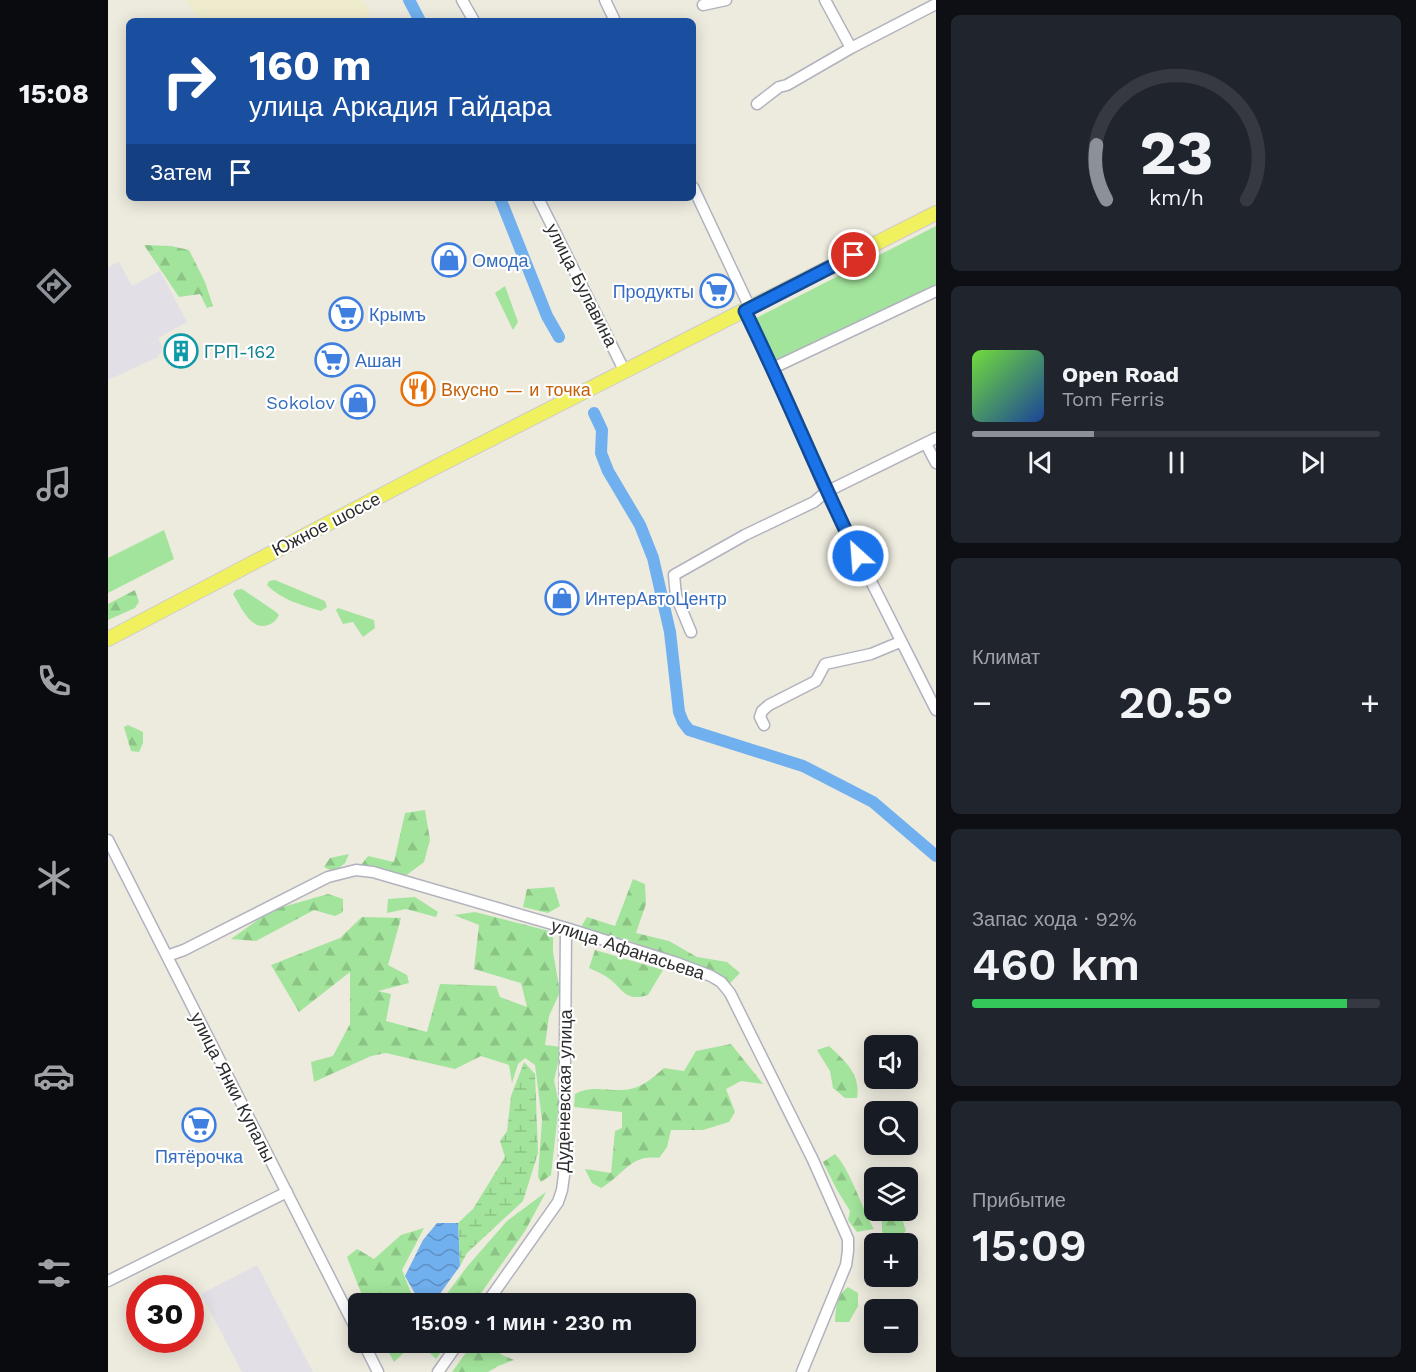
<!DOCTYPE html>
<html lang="ru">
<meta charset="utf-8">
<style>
body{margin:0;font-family:"Work Sans",sans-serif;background:#20242c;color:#f1f3f6;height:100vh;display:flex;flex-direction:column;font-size:22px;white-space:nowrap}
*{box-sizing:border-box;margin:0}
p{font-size:20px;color:#9ea1a6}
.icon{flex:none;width:33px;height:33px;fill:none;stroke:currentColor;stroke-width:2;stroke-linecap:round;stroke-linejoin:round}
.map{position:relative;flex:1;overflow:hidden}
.details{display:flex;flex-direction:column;gap:15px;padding:15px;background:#0d0f14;width:480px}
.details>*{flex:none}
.banner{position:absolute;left:18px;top:18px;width:570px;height:183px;border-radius:9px;box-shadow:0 3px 15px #0003;background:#1a4fa0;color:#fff;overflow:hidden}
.tools{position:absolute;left:756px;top:1035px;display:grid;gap:12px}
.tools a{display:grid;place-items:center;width:54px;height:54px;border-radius:9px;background:#171b24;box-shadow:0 3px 15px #0003;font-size:30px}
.speed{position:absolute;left:18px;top:1275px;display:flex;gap:12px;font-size:30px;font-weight:700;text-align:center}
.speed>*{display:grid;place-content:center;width:78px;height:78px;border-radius:50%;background:#171b24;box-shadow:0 3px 15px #0003;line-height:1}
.speed .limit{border:9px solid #d22;background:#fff;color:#111}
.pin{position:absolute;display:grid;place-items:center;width:51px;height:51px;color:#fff;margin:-26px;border:3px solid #fff;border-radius:50%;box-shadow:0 2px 6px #0007}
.me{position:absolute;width:66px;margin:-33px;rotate:334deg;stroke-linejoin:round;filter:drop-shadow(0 0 4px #0008)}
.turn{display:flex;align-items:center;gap:21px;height:126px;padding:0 24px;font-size:27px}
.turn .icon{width:78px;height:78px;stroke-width:2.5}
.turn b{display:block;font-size:42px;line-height:51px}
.then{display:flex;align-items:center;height:57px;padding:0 24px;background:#0003;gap:12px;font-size:22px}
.big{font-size:45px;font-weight:600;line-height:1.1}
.details .tile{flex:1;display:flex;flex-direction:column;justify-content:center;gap:9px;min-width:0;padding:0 21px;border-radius:9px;background:#20242c}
.details .dial{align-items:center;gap:0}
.dial svg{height:156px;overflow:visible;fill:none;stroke:#363941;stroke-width:7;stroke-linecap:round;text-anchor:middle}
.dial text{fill:#f1f3f6;stroke:none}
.song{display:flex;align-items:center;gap:18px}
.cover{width:72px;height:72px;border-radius:9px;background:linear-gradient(135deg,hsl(100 70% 55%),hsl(220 70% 35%))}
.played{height:6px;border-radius:3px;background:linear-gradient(90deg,#8c9099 30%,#363941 30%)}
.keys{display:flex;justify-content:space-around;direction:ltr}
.heat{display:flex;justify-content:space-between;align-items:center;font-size:33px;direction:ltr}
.charge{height:9px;border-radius:4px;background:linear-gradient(90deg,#34c759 92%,#363941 0)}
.trip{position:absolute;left:240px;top:1293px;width:348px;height:60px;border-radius:9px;background:#171b24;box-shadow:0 3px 15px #0003;font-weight:600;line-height:60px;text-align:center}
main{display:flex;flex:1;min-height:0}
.dock{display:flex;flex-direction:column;width:108px;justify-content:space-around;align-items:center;background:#090b0e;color:#9ea1a6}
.dock .icon{width:42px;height:42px}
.dock .active{color:#8c9099}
.dock b{font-size:27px;color:#f1f3f6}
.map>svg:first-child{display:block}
</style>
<main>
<nav class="dock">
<b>15:08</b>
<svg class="icon active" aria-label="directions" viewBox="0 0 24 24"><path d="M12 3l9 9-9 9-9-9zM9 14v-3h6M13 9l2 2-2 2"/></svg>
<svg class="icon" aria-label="music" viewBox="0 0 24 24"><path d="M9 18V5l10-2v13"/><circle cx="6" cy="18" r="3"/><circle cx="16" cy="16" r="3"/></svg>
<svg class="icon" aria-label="phone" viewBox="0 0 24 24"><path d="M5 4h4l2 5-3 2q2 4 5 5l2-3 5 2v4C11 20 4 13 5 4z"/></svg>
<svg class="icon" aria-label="climate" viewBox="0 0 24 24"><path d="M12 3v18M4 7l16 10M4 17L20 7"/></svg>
<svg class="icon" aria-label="car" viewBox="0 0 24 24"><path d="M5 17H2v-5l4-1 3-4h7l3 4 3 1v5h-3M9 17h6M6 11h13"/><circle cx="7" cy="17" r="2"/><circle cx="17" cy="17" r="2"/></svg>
<svg class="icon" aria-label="filters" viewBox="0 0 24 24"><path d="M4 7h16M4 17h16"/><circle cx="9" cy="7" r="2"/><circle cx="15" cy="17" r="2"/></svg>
</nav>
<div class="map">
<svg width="828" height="1372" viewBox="0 0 828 1372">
<defs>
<pattern id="forest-firs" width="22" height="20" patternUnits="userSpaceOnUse" patternTransform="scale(1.5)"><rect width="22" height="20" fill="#a2e49b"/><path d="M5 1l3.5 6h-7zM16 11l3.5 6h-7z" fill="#8cc486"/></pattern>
<pattern id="wetland-marsh" width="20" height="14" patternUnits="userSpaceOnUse" patternTransform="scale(1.5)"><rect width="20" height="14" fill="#a2e49b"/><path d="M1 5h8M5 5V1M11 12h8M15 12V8" fill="none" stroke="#8cc486"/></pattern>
<pattern id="water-waves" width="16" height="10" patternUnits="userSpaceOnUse" patternTransform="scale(1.5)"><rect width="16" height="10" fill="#71b0ef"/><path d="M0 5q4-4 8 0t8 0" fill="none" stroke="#5d8fc2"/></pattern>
</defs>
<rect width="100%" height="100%" fill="#edeade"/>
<!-- industrial -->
<path fill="#e2dfe6" d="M 11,262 L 24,286 L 52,271 L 79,322 L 50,338 L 55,348 L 50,357 L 0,380 L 0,267 Z
M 149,1265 L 176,1317 L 205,1372 L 134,1372 L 93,1294 Z"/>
<!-- education -->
<path fill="#efecce" d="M 79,0 L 255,0 L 265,21 L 90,21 Z"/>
<!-- grass -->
<path fill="#a2e49b" d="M 828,226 L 828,286 L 669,361 L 665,360 L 648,324 L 648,318 Z
M 397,286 L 410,322 L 405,330 L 387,293 Z
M 56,530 L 66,559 L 0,593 L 0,558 Z
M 167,580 L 217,601 L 219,607 L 213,611 C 193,605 174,600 159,585 L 161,581 Z
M 134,589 L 168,612 L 171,615 C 168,620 166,623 160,625 C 142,631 133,606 125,594 L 128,590 Z
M 230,608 L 266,620 L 267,628 L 255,637 L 245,622 L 235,624 L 228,610 Z"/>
<!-- forest -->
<path fill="url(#forest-firs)" d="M 36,245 L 63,246 L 81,250 L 97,282 L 105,306 L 99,308 L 92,294 L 71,297 Z
M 27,590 L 31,602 L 27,608 L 0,620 L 0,604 Z
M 20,725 L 35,732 L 35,743 L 31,752 L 23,751 L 16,727 Z
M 317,810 L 322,840 L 316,862 L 296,877 L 253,865 L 260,856 L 286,862 L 297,813 Z
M 241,854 L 237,863 L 226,872 L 216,867 L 222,858 Z
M 525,879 L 537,884 L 538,904 L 528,933 L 561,941 L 589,957 L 619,962 L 632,973 L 622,983 L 596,969 L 553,953 L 517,939 L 497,937 L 473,927 L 479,917 L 507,926 Z
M 446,887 L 452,906 L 440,913 L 415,907 L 419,889 Z
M 220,894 L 235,899 L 235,912 L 227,916 L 206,910 L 148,941 L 123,939 L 164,910 Z
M 307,897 L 330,912 L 328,917 L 298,909 L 279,913 L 280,899 Z
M 367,912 L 445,932 L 445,952 L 452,992 L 441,1016 L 437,1045 L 454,1047 L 446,1080 L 451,1104 L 443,1175 L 433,1182 L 430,1177 L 434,1120 L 427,1065 L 417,1058 L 410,1064 L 404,1083 L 401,1065 L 373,1056 L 347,1069 L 278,1053 L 263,1056 L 206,1082 L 203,1062 L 225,1056 L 242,1024 L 242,972 L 191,1012 L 163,965 L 232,938 L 254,917 L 293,918 L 280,965 L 299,975 L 301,983 L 270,991 L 283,994 L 278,1021 L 319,1032 L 332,984 L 388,986 L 392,997 L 419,1007 L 413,983 L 366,969 L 371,925 L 346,915 Z
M 487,950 L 555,970 L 540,995 C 519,1001 517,993 503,980 C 497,975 488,971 481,968 Z
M 623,1044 L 655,1084 L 633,1081 L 618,1089 L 627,1112 L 621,1122 L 595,1130 L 563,1130 L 559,1147 L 551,1158 C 522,1154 516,1175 493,1188 L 484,1183 L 477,1169 L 503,1173 L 507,1131 L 514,1128 L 514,1112 L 466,1107 L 467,1094 C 483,1085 497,1091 514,1090 C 531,1090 544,1079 556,1068 L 576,1071 L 588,1051 Z
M 721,1046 C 737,1061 753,1074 749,1098 L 737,1098 L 725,1088 L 722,1071 L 709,1050 Z
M 727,1154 C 743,1171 753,1207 766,1229 L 749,1232 L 740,1220 L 742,1211 L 729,1190 L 715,1162 Z
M 438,1192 L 417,1231 L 366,1303 L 332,1303 L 358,1268 L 399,1221 Z
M 793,1215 L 798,1231 L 785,1241 L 774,1232 L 774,1216 Z
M 316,1228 L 294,1270 L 307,1303 L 257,1303 L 239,1257 L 249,1249 L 266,1259 L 293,1235 Z
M 740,1287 L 750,1293 L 750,1306 L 741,1322 L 727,1322 C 728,1308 728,1296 740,1287 Z
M 276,1343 L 339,1343 L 328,1359 L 317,1348 L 303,1346 L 286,1362 Z
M 365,1343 L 382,1343 L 394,1355 L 406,1360 L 390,1366 L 380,1372 L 344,1372 Z"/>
<!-- wetland -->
<path fill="url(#wetland-marsh)" d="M 416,1062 L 427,1074 L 430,1153 L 415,1201 L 359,1253 L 352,1266 L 350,1223 L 365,1209 L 397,1157 L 392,1141 L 399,1131 L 403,1096 Z"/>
<!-- water -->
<path fill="url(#water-waves)" d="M 329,1223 L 350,1223 L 352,1266 L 326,1302 L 310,1299 L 297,1276 L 315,1240 Z"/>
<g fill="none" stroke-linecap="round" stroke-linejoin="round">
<!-- canal -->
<path stroke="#71b0ef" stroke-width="12" d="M 301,0 L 312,21
M 392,198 L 439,316 L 451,337
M 486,413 L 494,430 L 493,453 L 500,471 L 532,525 L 545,558 L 562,632 L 571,712 L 575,722 L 581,730 L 695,766 L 765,802 L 828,856"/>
<defs>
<path id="minor" d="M 354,0 L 366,21
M 497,0 L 507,21
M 717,0 L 743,48
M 595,5 L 618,0
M 649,104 L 671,87 L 679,85 L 743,48 L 828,4
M 585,187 L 642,308
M 430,198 L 517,372
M 637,311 L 665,368 L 718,492 L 828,710
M 665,368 L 828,291
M 818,444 L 828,463
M 583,632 L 568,596 L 566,575 L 637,535 L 706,502 L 718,492 L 828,438
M 656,725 L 652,717 L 654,711 L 661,705 L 708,681 L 717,664 L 763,654 L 792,642
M 0,840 L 250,1333
M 59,956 L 76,950 L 220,877 L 248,870 L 265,872 L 458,928 L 569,963 L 603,976 L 613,982 L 622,993 L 705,1160 L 740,1239 L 740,1251 L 738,1265 L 694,1372
M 0,1281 L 179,1192
M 378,1304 L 450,1202 L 454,1190 L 456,1175 L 458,928
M 255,1342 L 270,1372
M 330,1372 L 351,1342"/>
<path id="major" d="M 0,639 L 316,473 L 828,213"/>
</defs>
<!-- minor casing -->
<use href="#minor" stroke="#b2b2bf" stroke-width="13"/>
<!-- major casing -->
<use href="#major" stroke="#ccc" stroke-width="16"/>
<!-- minor -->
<use href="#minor" stroke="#fff" stroke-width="10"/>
<!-- major -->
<use href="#major" stroke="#f1f15f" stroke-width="14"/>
</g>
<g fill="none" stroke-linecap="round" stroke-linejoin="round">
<defs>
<path id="route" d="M 746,255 L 637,311 C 677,392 710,475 750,556"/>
</defs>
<!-- route casing -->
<use href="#route" stroke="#114b97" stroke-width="15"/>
<!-- route -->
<use href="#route" stroke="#1a73e8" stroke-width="10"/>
</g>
<!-- icons -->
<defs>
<symbol id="shop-ring" viewBox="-11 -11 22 22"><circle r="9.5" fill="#fff" stroke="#3f7fe0" stroke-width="1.5"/><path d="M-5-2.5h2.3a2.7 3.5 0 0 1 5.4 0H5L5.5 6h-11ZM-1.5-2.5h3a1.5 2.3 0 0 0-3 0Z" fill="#3f7fe0"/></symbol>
<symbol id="supermarket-ring" viewBox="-11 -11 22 22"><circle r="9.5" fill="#fff" stroke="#3f7fe0" stroke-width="1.5"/><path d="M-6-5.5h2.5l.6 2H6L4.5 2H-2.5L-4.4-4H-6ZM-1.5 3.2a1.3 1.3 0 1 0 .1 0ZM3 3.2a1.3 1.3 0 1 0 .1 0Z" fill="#3f7fe0"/></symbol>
<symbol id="building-ring" viewBox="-11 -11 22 22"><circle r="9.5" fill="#fff" stroke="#0f9aa8" stroke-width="1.5"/><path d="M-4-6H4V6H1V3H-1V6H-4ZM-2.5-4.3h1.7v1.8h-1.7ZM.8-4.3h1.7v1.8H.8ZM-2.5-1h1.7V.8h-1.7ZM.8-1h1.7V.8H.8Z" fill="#0f9aa8"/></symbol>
<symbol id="restaurant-ring" viewBox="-11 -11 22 22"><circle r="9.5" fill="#fff" stroke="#e8710a" stroke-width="1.5"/><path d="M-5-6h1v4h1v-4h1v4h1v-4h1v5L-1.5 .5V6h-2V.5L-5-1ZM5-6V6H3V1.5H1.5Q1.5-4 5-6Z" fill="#e8710a"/></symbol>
</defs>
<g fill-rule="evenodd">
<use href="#shop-ring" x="322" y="241" width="38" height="38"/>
<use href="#supermarket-ring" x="590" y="272" width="38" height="38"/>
<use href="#supermarket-ring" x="219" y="295" width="38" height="38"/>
<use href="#building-ring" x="54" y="332" width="38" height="38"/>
<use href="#supermarket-ring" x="205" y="341" width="38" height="38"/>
<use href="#restaurant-ring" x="291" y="370" width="38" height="38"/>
<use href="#shop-ring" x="231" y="383" width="38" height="38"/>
<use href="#shop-ring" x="435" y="579" width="38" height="38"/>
<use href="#supermarket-ring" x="72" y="1106" width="38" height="38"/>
</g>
<g text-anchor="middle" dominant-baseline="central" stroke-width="4.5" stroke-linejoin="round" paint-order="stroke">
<!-- shop labels -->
<g font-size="18" fill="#366cbe" stroke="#fff" text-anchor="start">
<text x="364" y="260">Омода</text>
<text x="586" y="291" text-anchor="end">Продукты</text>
<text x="261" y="314">Крымъ</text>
<text x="247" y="360">Ашан</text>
<text x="227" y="402" text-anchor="end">Sokolov</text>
<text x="477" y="598">ИнтерАвтоЦентр</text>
<text x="91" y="1156" text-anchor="middle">Пятёрочка</text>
</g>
<!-- street labels -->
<g font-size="18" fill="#2c2c2c" stroke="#fff">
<text transform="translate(474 285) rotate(63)">улица Булавина</text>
<text transform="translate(218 524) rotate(-27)">Южное шоссе</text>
<text transform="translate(520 949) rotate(18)">улица Афанасьева</text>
<text transform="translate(125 1087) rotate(63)">улица Янки Купалы</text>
<text transform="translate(456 1091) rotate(-89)">Дуденевская улица</text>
</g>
<!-- culture labels -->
<g font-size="18" fill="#0d838f" stroke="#fff" text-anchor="start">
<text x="96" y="351">ГРП-162</text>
</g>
<!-- food labels -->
<g font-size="18" fill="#c56008" stroke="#fff" text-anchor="start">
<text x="333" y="389">Вкусно — и точка</text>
</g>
</g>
</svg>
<div class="tools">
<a><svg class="icon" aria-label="sound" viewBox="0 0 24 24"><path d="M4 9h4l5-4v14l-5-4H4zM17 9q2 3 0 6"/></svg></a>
<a><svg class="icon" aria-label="search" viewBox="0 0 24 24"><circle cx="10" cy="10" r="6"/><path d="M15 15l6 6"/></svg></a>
<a><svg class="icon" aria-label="layers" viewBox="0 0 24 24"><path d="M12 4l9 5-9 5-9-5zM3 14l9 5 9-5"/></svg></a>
<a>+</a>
<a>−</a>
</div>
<div class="speed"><div class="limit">30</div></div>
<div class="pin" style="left:746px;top:255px;background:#d93025"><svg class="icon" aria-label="arrive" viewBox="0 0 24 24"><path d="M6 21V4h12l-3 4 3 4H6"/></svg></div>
<svg class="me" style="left:750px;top:556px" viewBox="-20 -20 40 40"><circle r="17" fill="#1a73e8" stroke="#fff" stroke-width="3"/><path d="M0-11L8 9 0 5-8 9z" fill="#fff"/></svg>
<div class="trip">15:09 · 1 мин · 230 m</div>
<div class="banner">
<div class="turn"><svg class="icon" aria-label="right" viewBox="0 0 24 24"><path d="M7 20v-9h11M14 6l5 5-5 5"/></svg><div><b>160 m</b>улица Аркадия Гайдара</div></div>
<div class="then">Затем<svg class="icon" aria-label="arrive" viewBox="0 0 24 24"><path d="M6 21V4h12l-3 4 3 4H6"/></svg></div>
</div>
</div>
<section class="details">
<div class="tile dial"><svg viewBox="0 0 100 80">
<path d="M14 69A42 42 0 1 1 86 69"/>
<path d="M14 69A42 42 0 0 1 9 41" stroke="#8c9099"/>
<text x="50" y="56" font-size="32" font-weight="700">23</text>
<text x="50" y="72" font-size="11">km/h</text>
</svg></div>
<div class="tile">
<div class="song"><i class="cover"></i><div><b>Open Road</b><p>Tom Ferris</p></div></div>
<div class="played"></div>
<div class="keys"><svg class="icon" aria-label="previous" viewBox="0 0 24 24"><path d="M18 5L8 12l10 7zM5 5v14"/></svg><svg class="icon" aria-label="pause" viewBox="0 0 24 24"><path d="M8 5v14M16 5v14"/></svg><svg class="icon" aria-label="next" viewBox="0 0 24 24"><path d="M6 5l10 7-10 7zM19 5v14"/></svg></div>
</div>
<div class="tile"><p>Климат</p>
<div class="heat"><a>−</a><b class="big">20.5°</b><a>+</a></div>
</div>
<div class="tile"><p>Запас хода · 92%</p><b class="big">460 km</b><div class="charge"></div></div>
<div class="tile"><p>Прибытие</p><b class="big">15:09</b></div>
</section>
</main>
